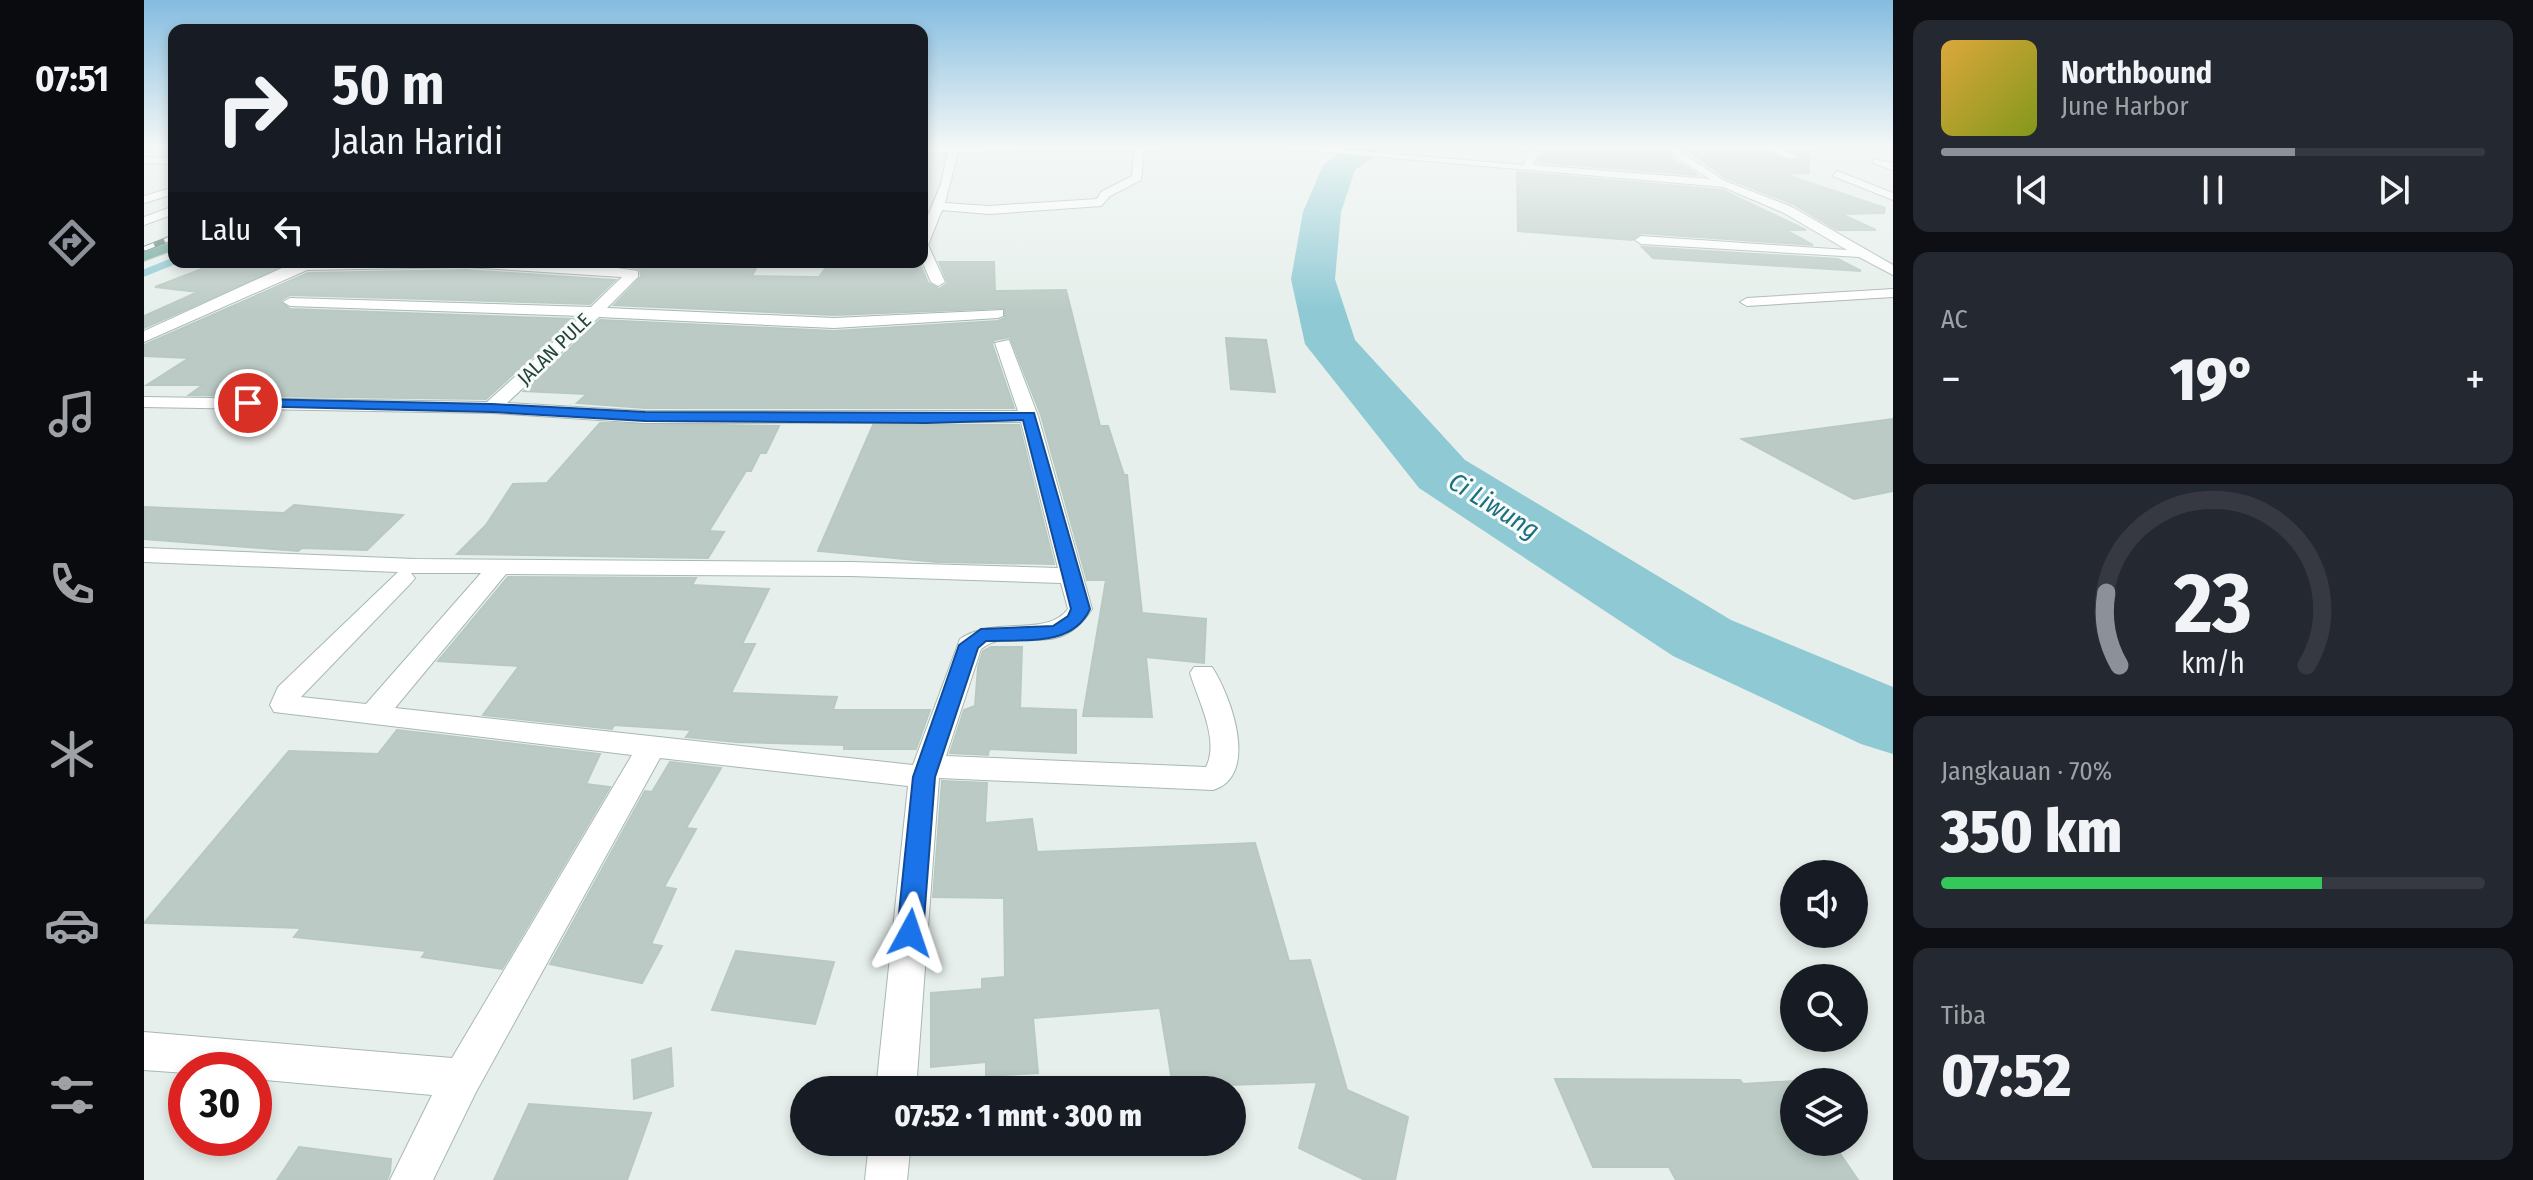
<!DOCTYPE html>
<html lang="id">
<meta charset="utf-8">
<style>
body{margin:0;font-family:"Fira Sans Condensed",sans-serif;background:#242831;color:#f1f3f6;height:100vh;display:flex;flex-direction:column;font-size:30px;white-space:nowrap}
*{box-sizing:border-box;margin:0}
p{font-size:26px;color:#9ea1a6}
.icon{flex:none;width:44px;height:44px;fill:none;stroke:currentColor;stroke-width:2;stroke-linecap:round;stroke-linejoin:round}
.map{position:relative;flex:1;overflow:hidden}
.sheet{display:flex;flex-direction:column;gap:20px;padding:20px;background:#0d0f14;width:640px}
.sheet>*{flex:none}
.guide{position:absolute;left:24px;top:24px;width:760px;height:244px;border-radius:16px;box-shadow:0 4px 12px #0003;background:#171b24;color:#f1f3f6;overflow:hidden}
.controls{position:absolute;left:1636px;top:860px;display:grid;gap:16px}
.controls a{display:grid;place-items:center;width:88px;height:88px;border-radius:50%;background:#171b24;box-shadow:0 4px 12px #0003;font-size:40px}
.speed{position:absolute;left:24px;top:1052px;display:flex;gap:16px;font-size:40px;font-weight:700;text-align:center}
.speed>*{display:grid;place-content:center;width:104px;height:104px;border-radius:50%;background:#171b24;box-shadow:0 4px 12px #0003;line-height:1}
.speed .limit{border:12px solid #d22;background:#fff;color:#111}
.pin{position:absolute;display:grid;place-items:center;width:68px;height:68px;color:#fff;margin:-34px;border:4px solid #fff;border-radius:50%;box-shadow:0 2px 8px #0007}
.me{position:absolute;width:88px;margin:-44px;rotate:5deg;stroke-linejoin:round;filter:drop-shadow(0 0 6px #0008)}
.turn{display:flex;align-items:center;gap:28px;height:168px;padding:0 32px;font-size:36px}
.turn .icon{width:104px;height:104px;stroke-width:2.5}
.turn b{display:block;font-size:56px;line-height:68px}
.then{display:flex;align-items:center;height:76px;padding:0 32px;background:#0003;gap:16px;font-size:30px}
.big{font-size:60px;font-weight:800;line-height:1.1}
.sheet .tile{flex:1;display:flex;flex-direction:column;justify-content:center;gap:12px;min-width:0;padding:0 28px;border-radius:16px;background:#242831}
.sheet .dial{align-items:center;gap:0}
.dial svg{height:208px;overflow:visible;fill:none;stroke:#363941;stroke-width:7;stroke-linecap:round;text-anchor:middle}
.dial text{fill:#f1f3f6;stroke:none}
.song{display:flex;align-items:center;gap:24px}
.cover{width:96px;height:96px;border-radius:12px;background:linear-gradient(135deg,hsl(40 70% 55%),hsl(70 70% 35%))}
.played{height:8px;border-radius:4px;background:linear-gradient(90deg,#8c9099 65%,#363941 65%)}
.keys{display:flex;justify-content:space-around;direction:ltr}
.heat{display:flex;justify-content:space-between;align-items:center;font-size:44px;direction:ltr}
.charge{height:12px;border-radius:6px;background:linear-gradient(90deg,#34c759 70%,#363941 0)}
.trip{position:absolute;left:646px;top:1076px;width:456px;height:80px;border-radius:40px;background:#171b24;box-shadow:0 4px 12px #0003;font-weight:800;line-height:80px;text-align:center}
main{display:flex;flex:1;min-height:0}
.tab-bar{display:flex;flex-direction:column;width:144px;justify-content:space-around;align-items:center;background:#090b0e;color:#9ea1a6}
.tab-bar .icon{width:56px;height:56px}
.tab-bar .current{color:#8c9099}
.tab-bar b{font-size:36px;color:#f1f3f6}
.map>svg:first-child{display:block}
</style>
<main>
<nav class="tab-bar">
<b>07:51</b>
<svg class="icon current" aria-label="directions" viewBox="0 0 24 24"><path d="M12 3l9 9-9 9-9-9zM9 14v-3h6M13 9l2 2-2 2"/></svg>
<svg class="icon" aria-label="music" viewBox="0 0 24 24"><path d="M9 18V5l10-2v13"/><circle cx="6" cy="18" r="3"/><circle cx="16" cy="16" r="3"/></svg>
<svg class="icon" aria-label="phone" viewBox="0 0 24 24"><path d="M5 4h4l2 5-3 2q2 4 5 5l2-3 5 2v4C11 20 4 13 5 4z"/></svg>
<svg class="icon" aria-label="climate" viewBox="0 0 24 24"><path d="M12 3v18M4 7l16 10M4 17L20 7"/></svg>
<svg class="icon" aria-label="car" viewBox="0 0 24 24"><path d="M5 17H2v-5l4-1 3-4h7l3 4 3 1v5h-3M9 17h6M6 11h13"/><circle cx="7" cy="17" r="2"/><circle cx="17" cy="17" r="2"/></svg>
<svg class="icon" aria-label="filters" viewBox="0 0 24 24"><path d="M4 7h16M4 17h16"/><circle cx="9" cy="7" r="2"/><circle cx="15" cy="17" r="2"/></svg>
</nav>
<div class="map">
<svg width="1749" height="1180" viewBox="0 0 1749 1180">
<rect width="100%" height="100%" fill="#e6efeb"/>
<g fill="none" stroke-linecap="round" stroke-linejoin="round">
<!-- stream -->
<path stroke="#8ec9d4" stroke-width="7" d="M 0,273 L 30,261"/>
<!-- river -->
<path fill="#8ec9d4" fill-rule="evenodd" d="M 1205,146 L 1244,146 L 1211,170 L 1197,212 L 1191,279 L 1211,340 L 1321,460 L 1587,620 L 1749,687 L 1749,754 L 1717,744 L 1529,656 L 1275,488 L 1161,344 L 1147,279 L 1159,212 L 1179,165 Z"/>
</g>
<!-- building -->
<path fill="#bbcac4" stroke="#b8c9c2" stroke-width="2" d="M 1402,146 L 1522,146 L 1527,159 L 1554,175 L 1394,162 Z
M 1538,146 L 1611,146 L 1647,162 L 1658,156 L 1637,146 L 1665,146 L 1665,173 L 1640,174 L 1741,208 L 1740,213 L 1697,214 L 1732,230 L 1693,230 L 1649,204 L 1582,178 Z
M 1373,172 L 1578,190 L 1662,230 L 1642,230 L 1669,245 L 1497,233 L 1488,240 L 1374,231 Z
M 1498,247 L 1694,259 L 1717,271 L 1509,258 Z
M 76,262 L 150,262 L 0,328 L 0,316 L 54,292 L 11,287 Z
M 483,262 L 615,262 L 608,276 L 675,277 L 686,262 L 775,262 L 784,283 L 795,289 L 804,283 L 795,262 L 850,262 L 851,291 L 922,290 L 956,426 L 964,426 L 980,475 L 983,475 L 998,613 L 1062,619 L 1060,663 L 1002,657 L 1008,717 L 939,716 L 962,580 L 943,580 L 897,415 L 866,337 L 850,340 L 848,344 L 870,408 L 501,408 L 433,403 L 443,394 L 380,391 L 456,320 L 690,331 L 854,321 L 861,318 L 861,308 L 690,315 L 470,305 L 497,277 L 496,269 L 479,266 Z
M 322,270 L 471,280 L 446,304 L 146,295 L 136,301 L 146,309 L 430,319 L 342,399 L 45,395 L 59,385 L 3,385 L 45,358 L 0,356 L 0,345 L 164,273 Z
M 1082,338 L 1122,340 L 1131,392 L 1087,389 Z
M 1749,419 L 1749,491 L 1710,499 L 1598,439 Z
M 456,423 L 635,426 L 622,453 L 616,453 L 607,471 L 602,471 L 565,531 L 580,532 L 564,558 L 313,554 L 342,525 L 369,484 L 403,483 Z
M 729,425 L 875,425 L 910,564 L 793,562 L 674,551 Z
M 150,505 L 259,515 L 223,550 L 158,548 L 154,551 L 0,539 L 0,507 L 140,513 Z
M 364,577 L 552,578 L 548,585 L 625,589 L 598,644 L 611,644 L 587,693 L 693,697 L 689,710 L 786,710 L 772,749 L 700,749 L 700,745 L 592,742 L 542,737 L 547,730 L 470,725 L 468,729 L 339,715 L 375,666 L 294,661 Z
M 847,647 L 878,647 L 876,708 L 932,710 L 932,753 L 845,749 L 844,755 L 806,753 L 820,710 L 831,706 L 834,667 L 839,651 Z
M 253,730 L 456,754 L 442,784 L 466,787 L 358,969 L 278,957 L 282,951 L 150,937 L 157,928 L 0,923 L 145,751 L 234,754 Z
M 526,762 L 577,768 L 542,828 L 552,829 L 520,887 L 532,889 L 507,944 L 518,946 L 498,983 L 406,964 L 501,791 L 508,792 Z
M 798,781 L 843,783 L 841,823 L 888,819 L 893,852 L 1111,843 L 1145,961 L 1166,960 L 1203,1090 L 1264,1117 L 1251,1180 L 1221,1180 L 1155,1148 L 1173,1082 L 1029,1087 L 1016,1008 L 889,1018 L 894,1073 L 842,1076 L 842,1062 L 787,1067 L 787,993 L 838,989 L 838,979 L 861,977 L 860,898 L 789,897 Z
M 592,951 L 690,962 L 671,1024 L 568,1010 Z
M 527,1048 L 529,1086 L 490,1099 L 488,1060 Z
M 1411,1079 L 1596,1080 L 1599,1084 L 1650,1081 L 1650,1142 L 1688,1142 L 1714,1180 L 1532,1180 L 1525,1167 L 1449,1167 Z
M 385,1104 L 507,1113 L 483,1180 L 350,1180 Z
M 155,1147 L 247,1159 L 246,1172 L 243,1180 L 133,1180 Z"/>
<g fill="none" stroke-linecap="round" stroke-linejoin="round">
<defs>
<path id="street" d="M 778,146 L 1081,146 L 1000,150 L 997,180 L 966,196 L 957,206 L 845,214 L 798,210 L 784,245 L 801,282 L 794,286 L 787,282 L 778,261 L 778,230 L 797,184 L 804,152 L 778,152 ZM 990,150 L 988,176 L 957,192 L 953,199 L 845,206 L 801,203 L 814,152 Z
M 1112,146 L 1155,146 L 1379,165 L 1389,146 L 1399,146 L 1389,165 L 1566,179 L 1529,156 L 1525,146 L 1535,146 L 1537,152 L 1581,181 L 1648,207 L 1749,265 L 1749,275 L 1715,257 L 1497,244 L 1491,240 L 1497,236 L 1703,250 L 1640,213 L 1579,187 Z
M 1614,146 L 1629,146 L 1655,157 L 1646,159 Z
M 0,157 L 30,158 L 30,164 L 0,163 Z
M 1729,159 L 1749,163 L 1749,170 L 1729,163 Z
M 1693,171 L 1749,193 L 1749,200 L 1689,176 Z
M 30,187 L 30,194 L 0,203 L 0,196 Z
M 30,206 L 30,214 L 0,225 L 0,217 Z
M 162,262 L 432,262 L 494,271 L 494,277 L 463,308 L 690,318 L 859,310 L 859,316 L 854,318 L 690,328 L 455,317 L 363,403 L 501,411 L 874,411 L 851,343 L 865,340 L 894,416 L 948,609 C 911,665 875,621 837,649 L 802,756 L 1062,767 C 1076,740 1054,700 1046,673 L 1050,667 L 1068,667 C 1087,696 1116,776 1069,790 L 795,778 L 772,1090 L 732,1090 L 764,786 L 516,758 L 332,1092 L 289,1180 L 246,1180 L 288,1095 L 110,1079 L 110,1070 L 42,1070 L 42,1073 L 0,1070 L 0,1032 L 308,1058 L 488,755 L 130,712 L 126,705 L 134,687 L 254,572 L 0,562 L 0,548 L 271,559 L 707,562 L 914,568 L 877,422 L 501,423 L 348,413 L 0,407 L 0,397 L 343,402 L 438,316 L 146,306 L 139,302 L 146,298 L 447,307 L 478,277 L 322,267 L 163,270 L 0,342 L 0,331 L 138,268 ZM 267,573 L 337,573 L 222,704 L 157,697 L 267,583 L 271,578 ZM 362,574 L 707,576 L 917,583 L 924,609 C 902,638 851,615 816,639 L 769,765 L 251,708 Z
M 1749,289 L 1749,297 L 1603,306 L 1596,302 L 1603,298 Z
M 725,1142 L 767,1142 L 763,1180 L 721,1180 Z"/>
<path id="primary" d="M 30,241 L 30,250 L 0,261 L 0,252 Z"/>
</defs>
<!-- street casing -->
<use href="#street" stroke="#a8b8b2" stroke-width="2"/>
<!-- primary casing -->
<use href="#primary" stroke="#c2cac8" stroke-width="2"/>
<!-- street -->
<use href="#street" fill="#fff" fill-rule="evenodd"/>
<!-- primary -->
<use href="#primary" fill="#6aa596" fill-rule="evenodd"/>
<defs>
<path id="rail" d="M 0,249 L 30,237"/>
</defs>
<!-- rail casing -->
<use href="#rail" stroke="#5f7d75" stroke-width="6"/>
<!-- rail -->
<use href="#rail" stroke="#f7fbf9" stroke-width="4" stroke-dasharray="11" stroke-linecap="butt"/>
</g>
<!-- sky -->
<linearGradient id="sky" x2="0" y2="1"><stop stop-color="#84bce0"/><stop offset="0.47" stop-color="#f4f8f6"/><stop offset="1" stop-color="#f4f8f6" stop-opacity="0"/></linearGradient>
<rect width="1749" height="312" fill="url(#sky)"/>
<!-- route -->
<path fill="#1a73e8" stroke="#114b97" stroke-width="2" d="M 104,399 L 348,404 L 501,412 L 890,413 L 946,609 C 928,648 878,639 842,641 L 834,648 L 791,777 L 779,933 L 775,942 L 766,945 L 756,942 L 753,933 L 769,777 L 815,645 L 837,629 L 909,626 L 924,616 L 927,609 L 879,420 L 782,423 L 501,421 L 348,412 L 99,406 L 99,400 Z"/>
<g text-anchor="middle" dominant-baseline="central" stroke-width="6" stroke-linejoin="round" paint-order="stroke">
<!-- far-street labels -->
<g font-size="20" fill="#24423a" stroke="#f7fbf9">
<text transform="translate(410 349) rotate(-44)">JALAN PULE</text>
</g>
<!-- water labels -->
<g font-size="26" font-style="italic" fill="#1c6f80" stroke="#f7fbf9">
<text transform="translate(1350 506) rotate(32)">Ci Liwung</text>
</g>
</g>
</svg>
<div class="controls">
<a><svg class="icon" aria-label="sound" viewBox="0 0 24 24"><path d="M4 9h4l5-4v14l-5-4H4zM17 9q2 3 0 6"/></svg></a>
<a><svg class="icon" aria-label="search" viewBox="0 0 24 24"><circle cx="10" cy="10" r="6"/><path d="M15 15l6 6"/></svg></a>
<a><svg class="icon" aria-label="layers" viewBox="0 0 24 24"><path d="M12 4l9 5-9 5-9-5zM3 14l9 5 9-5"/></svg></a>
</div>
<div class="speed"><div class="limit">30</div></div>
<div class="pin" style="left:104px;top:403px;background:#d93025"><svg class="icon" aria-label="arrive" viewBox="0 0 24 24"><path d="M6 21V4h12l-3 4 3 4H6"/></svg></div>
<svg class="me" style="left:766px;top:933px" viewBox="-20 -20 40 40"><path d="M0-17L14 15 0 8-14 15z" fill="#1a73e8" stroke="#fff" stroke-width="4"/></svg>
<div class="trip">07:52 · 1 mnt · 300 m</div>
<div class="guide">
<div class="turn"><svg class="icon" aria-label="right" viewBox="0 0 24 24"><path d="M7 20v-9h11M14 6l5 5-5 5"/></svg><div><b>50 m</b>Jalan Haridi</div></div>
<div class="then">Lalu<svg class="icon" aria-label="left" viewBox="0 0 24 24"><path d="M17 20v-9H6M10 6l-5 5 5 5"/></svg></div>
</div>
</div>
<section class="sheet">
<div class="tile">
<div class="song"><i class="cover"></i><div><b>Northbound</b><p>June Harbor</p></div></div>
<div class="played"></div>
<div class="keys"><svg class="icon" aria-label="previous" viewBox="0 0 24 24"><path d="M18 5L8 12l10 7zM5 5v14"/></svg><svg class="icon" aria-label="pause" viewBox="0 0 24 24"><path d="M8 5v14M16 5v14"/></svg><svg class="icon" aria-label="next" viewBox="0 0 24 24"><path d="M6 5l10 7-10 7zM19 5v14"/></svg></div>
</div>
<div class="tile"><p>AC</p>
<div class="heat"><a>−</a><b class="big">19°</b><a>+</a></div>
</div>
<div class="tile dial"><svg viewBox="0 0 100 80">
<path d="M14 69A42 42 0 1 1 86 69"/>
<path d="M14 69A42 42 0 0 1 9 41" stroke="#8c9099"/>
<text x="50" y="56" font-size="32" font-weight="700">23</text>
<text x="50" y="72" font-size="11">km/h</text>
</svg></div>
<div class="tile"><p>Jangkauan · 70%</p><b class="big">350 km</b><div class="charge"></div></div>
<div class="tile"><p>Tiba</p><b class="big">07:52</b></div>
</section>
</main>
